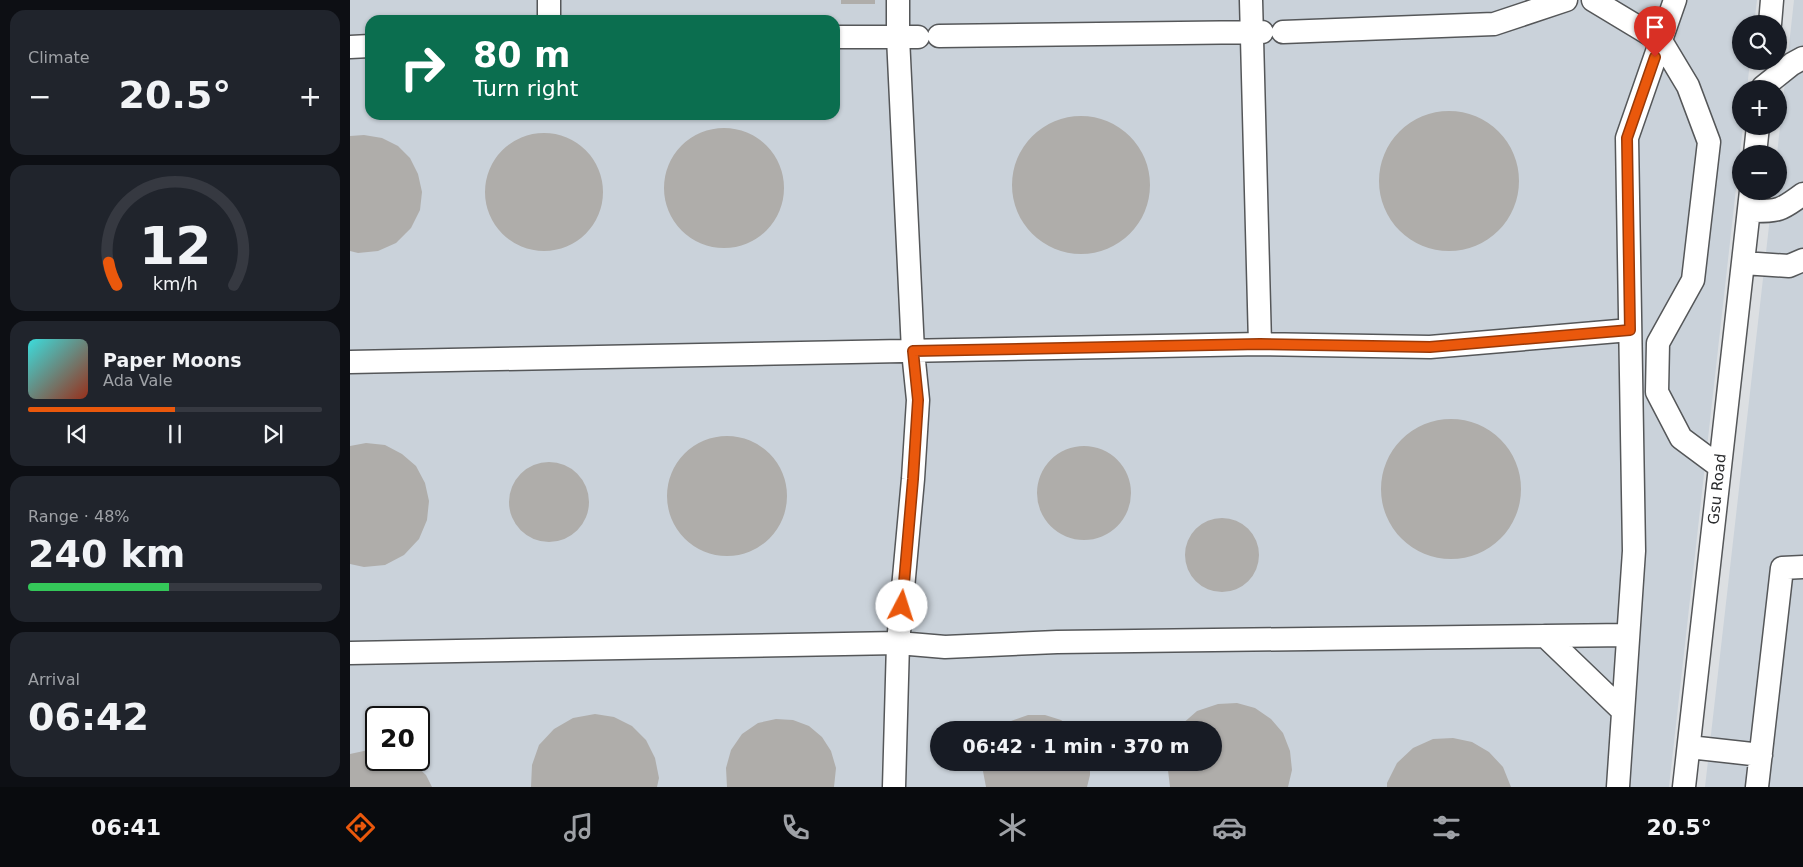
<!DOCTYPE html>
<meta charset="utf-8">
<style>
body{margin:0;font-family:"DejaVu Sans",sans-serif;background:#20242c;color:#f1f3f6;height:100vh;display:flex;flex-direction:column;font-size:19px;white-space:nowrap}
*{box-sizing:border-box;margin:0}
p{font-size:16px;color:#9ea1a6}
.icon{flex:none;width:28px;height:28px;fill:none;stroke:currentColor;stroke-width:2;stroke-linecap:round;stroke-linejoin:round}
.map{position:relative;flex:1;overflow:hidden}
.drawer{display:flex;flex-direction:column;gap:10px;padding:10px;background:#0d0f14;width:350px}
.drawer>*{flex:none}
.guide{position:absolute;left:15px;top:15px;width:475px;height:105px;border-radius:15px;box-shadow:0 1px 4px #0004;background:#0b6e4f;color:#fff;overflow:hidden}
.controls{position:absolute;left:1382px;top:15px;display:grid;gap:10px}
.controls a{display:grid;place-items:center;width:55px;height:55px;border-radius:50%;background:#171b24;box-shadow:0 1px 4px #0004;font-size:25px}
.speed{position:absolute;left:15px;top:706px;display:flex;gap:10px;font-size:25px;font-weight:700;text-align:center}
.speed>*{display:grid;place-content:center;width:65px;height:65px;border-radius:50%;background:#171b24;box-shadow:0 1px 4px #0004;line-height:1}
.speed .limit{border:2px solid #111;border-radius:8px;background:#fff;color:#111}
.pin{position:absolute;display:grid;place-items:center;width:42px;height:42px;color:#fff;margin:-51px -21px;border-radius:50% 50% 50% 0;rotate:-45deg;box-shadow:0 0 5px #0007}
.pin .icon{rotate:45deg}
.me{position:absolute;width:55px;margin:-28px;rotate:5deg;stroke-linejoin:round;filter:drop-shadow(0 0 4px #0008)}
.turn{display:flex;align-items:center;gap:18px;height:105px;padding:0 25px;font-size:22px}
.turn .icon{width:65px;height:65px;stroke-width:2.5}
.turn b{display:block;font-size:35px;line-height:42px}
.big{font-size:38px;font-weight:700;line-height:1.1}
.drawer .widget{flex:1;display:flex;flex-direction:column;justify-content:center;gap:8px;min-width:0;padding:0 18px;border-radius:15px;background:#20242c}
.drawer .dial{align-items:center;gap:0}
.dial svg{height:130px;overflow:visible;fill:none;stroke:#363941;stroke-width:7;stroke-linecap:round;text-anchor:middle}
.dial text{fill:#f1f3f6;stroke:none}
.song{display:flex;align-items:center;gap:15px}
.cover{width:60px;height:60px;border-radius:8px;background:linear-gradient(135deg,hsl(180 70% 55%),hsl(10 70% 35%))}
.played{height:5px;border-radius:2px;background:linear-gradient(90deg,#ea580c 50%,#363941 50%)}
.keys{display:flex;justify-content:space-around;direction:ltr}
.heat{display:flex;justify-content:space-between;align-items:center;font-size:28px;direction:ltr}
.charge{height:8px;border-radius:4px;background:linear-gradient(90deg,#34c759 48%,#363941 0)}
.trip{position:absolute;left:580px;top:721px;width:292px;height:50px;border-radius:25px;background:#171b24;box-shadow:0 1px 4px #0004;font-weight:700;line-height:50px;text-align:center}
.tabs{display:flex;height:80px;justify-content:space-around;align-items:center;background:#090b0e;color:#9ea1a6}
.tabs .icon{width:35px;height:35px}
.tabs .active{color:#ea580c}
.tabs b{font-size:22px;color:#f1f3f6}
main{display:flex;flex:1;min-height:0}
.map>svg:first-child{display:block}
</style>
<main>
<section class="drawer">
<div class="widget"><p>Climate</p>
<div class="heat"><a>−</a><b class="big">20.5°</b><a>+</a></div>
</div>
<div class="widget dial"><svg viewBox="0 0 100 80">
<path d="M14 69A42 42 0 1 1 86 69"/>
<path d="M14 69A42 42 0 0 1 9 55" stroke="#ea580c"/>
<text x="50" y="56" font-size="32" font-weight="700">12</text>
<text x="50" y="72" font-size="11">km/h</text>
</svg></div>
<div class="widget">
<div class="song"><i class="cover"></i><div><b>Paper Moons</b><p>Ada Vale</p></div></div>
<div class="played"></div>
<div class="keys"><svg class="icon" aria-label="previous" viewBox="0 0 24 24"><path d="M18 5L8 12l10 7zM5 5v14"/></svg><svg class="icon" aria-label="pause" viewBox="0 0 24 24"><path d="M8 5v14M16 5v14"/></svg><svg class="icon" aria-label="next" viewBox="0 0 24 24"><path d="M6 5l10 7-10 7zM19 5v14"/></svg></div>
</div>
<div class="widget"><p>Range · 48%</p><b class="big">240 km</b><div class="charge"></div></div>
<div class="widget"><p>Arrival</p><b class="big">06:42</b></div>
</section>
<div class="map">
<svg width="1453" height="787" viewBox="0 0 1453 787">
<rect width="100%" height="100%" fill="#dcdfe2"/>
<!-- built -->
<path fill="#cad2da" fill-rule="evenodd" d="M 0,0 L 1407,0 L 1404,24 L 1391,24 L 1391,61 L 1400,61 L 1397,89 L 1391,89 L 1391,126 L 1393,126 L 1319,787 L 0,787 ZM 20,20 L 485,20 L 485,115 L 20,115 ZM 26,718 L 69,718 L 69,760 L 26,760 ZM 589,730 L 864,730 L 864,762 L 589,762 Z
M 1444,0 L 1453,0 L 1453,787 L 1355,787 L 1423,191 L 1429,191 L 1429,154 L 1427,154 Z"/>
<!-- building -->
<path fill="#afadaa" d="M 491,0 L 525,0 L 525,4 L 491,4 Z
M1029 181a70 70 0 1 1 140 0a70 70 0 1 1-140 0Z
M662 185a69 69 0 1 1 138 0a69 69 0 1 1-138 0Z
M314 188a60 60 0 1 1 120 0a60 60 0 1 1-120 0Z
M135 192a59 59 0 1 1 118 0a59 59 0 1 1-118 0Z
M 14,135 L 32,138 L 48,146 L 60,158 L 68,174 L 72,192 L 70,210 L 61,228 L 46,243 L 28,251 L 8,253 L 0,251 L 0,136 Z
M1031 489a70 70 0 1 1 140 0a70 70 0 1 1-140 0Z
M317 496a60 60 0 1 1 120 0a60 60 0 1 1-120 0Z
M 16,443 L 35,445 L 52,454 L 66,466 L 75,483 L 79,501 L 77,520 L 69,539 L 54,555 L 35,565 L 14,567 L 0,564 L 0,446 Z
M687 493a47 47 0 1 1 94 0a47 47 0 1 1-94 0Z
M159 502a40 40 0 1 1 80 0a40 40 0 1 1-80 0Z
M835 555a37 37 0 1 1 74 0a37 37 0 1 1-74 0Z
M 887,703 L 905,708 L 921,719 L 933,733 L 940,751 L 942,770 L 938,787 L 820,787 L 817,762 L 864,762 L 864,730 L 828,730 L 831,725 L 847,711 L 868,704 Z
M 245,714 L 264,717 L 282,726 L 296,740 L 305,758 L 309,778 L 307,787 L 181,787 L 182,765 L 189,745 L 204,729 L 223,718 Z
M 678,715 L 695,715 L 711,720 L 725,730 L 649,730 L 661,721 Z
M 426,719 L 443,720 L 459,726 L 472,737 L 481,751 L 486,768 L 484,787 L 377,787 L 376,768 L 381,750 L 392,734 L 408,723 Z
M 1103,738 L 1122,742 L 1139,752 L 1153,767 L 1161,787 L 1037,787 L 1037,783 L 1047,763 L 1063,748 L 1083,739 Z
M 23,749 L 26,750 L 26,760 L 61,761 L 76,775 L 82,787 L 0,787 L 0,754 Z
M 633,762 L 740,762 L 740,775 L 737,787 L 636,787 L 632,766 Z"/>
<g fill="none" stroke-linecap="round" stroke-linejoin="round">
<defs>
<path id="minor" d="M 548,0 L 548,37 L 563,351 L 568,400 L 563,479 L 548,643 L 595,647 L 707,642 L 1278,635
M 901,0 L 910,344
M 1243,0 L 1311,41 L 1338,86 L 1359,142 L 1343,280 L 1308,343 L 1307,392 L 1331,438 L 1370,467
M 199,20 L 199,0
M 1420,24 L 1422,0
M 933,32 L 1144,24 L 1216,0
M 589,36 L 912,32
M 485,37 L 568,37
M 0,47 L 20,46
M 1413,87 L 1442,64 L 1453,58
M 1405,154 L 1408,126
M 1399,211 C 1428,211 1429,212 1453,194
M 1393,263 L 1439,266 L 1453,260
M 0,362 L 910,344 L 1080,347 L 1280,330
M 1195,636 L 1273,711
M 0,653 L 548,643 L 544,787
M 1339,747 L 1411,755
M 1268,787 L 1284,551 L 1277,138 L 1325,0
M 1334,787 L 1401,191
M 1407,787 L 1432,568 L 1453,567"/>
</defs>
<!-- minor casing -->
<use href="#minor" stroke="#555759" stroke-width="25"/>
<!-- minor -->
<use href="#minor" stroke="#fff" stroke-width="22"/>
</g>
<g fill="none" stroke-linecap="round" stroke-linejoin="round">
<defs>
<path id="route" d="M 552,606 L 563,479 L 568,400 L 563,351 L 910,344 L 1080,347 L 1280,330 L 1277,138 L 1305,57"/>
</defs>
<!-- route casing -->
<use href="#route" stroke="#983908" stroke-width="12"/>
<!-- route -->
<use href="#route" stroke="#ea580c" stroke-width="9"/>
</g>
<g text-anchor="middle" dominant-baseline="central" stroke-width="4" stroke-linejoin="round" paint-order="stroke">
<!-- street labels -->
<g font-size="15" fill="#2b2c2e" stroke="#fff">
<text transform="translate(1367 489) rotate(-84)">Gsu Road</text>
</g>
</g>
</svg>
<div class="controls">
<a><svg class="icon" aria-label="search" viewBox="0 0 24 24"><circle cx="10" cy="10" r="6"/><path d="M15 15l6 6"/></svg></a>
<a>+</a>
<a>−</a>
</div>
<div class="speed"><div class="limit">20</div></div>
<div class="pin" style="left:1305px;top:57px;background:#d93025"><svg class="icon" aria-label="arrive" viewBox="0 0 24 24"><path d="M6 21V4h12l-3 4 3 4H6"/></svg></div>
<svg class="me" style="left:552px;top:606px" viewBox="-20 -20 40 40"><circle r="19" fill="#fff"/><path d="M0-13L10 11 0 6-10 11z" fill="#ea580c"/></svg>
<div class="trip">06:42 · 1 min · 370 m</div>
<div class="guide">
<div class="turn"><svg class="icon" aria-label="right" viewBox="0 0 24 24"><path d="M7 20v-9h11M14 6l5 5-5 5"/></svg><div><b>80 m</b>Turn right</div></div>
</div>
</div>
</main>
<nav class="tabs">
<b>06:41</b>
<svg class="icon active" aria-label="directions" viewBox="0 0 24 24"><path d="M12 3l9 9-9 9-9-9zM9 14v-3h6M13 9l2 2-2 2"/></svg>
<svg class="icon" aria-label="music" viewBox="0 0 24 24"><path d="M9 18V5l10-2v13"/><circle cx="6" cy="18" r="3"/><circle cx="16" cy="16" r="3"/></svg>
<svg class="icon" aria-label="phone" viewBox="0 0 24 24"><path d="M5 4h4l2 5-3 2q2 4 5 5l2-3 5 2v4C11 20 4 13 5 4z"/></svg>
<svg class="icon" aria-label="climate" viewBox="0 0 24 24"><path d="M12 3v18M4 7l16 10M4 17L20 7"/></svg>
<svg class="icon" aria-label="car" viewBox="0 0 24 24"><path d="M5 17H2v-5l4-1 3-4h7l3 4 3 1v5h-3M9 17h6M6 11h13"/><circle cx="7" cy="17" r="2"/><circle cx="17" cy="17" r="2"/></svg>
<svg class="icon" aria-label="filters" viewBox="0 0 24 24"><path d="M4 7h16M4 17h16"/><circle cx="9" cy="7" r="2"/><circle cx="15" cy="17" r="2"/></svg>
<b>20.5°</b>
</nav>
